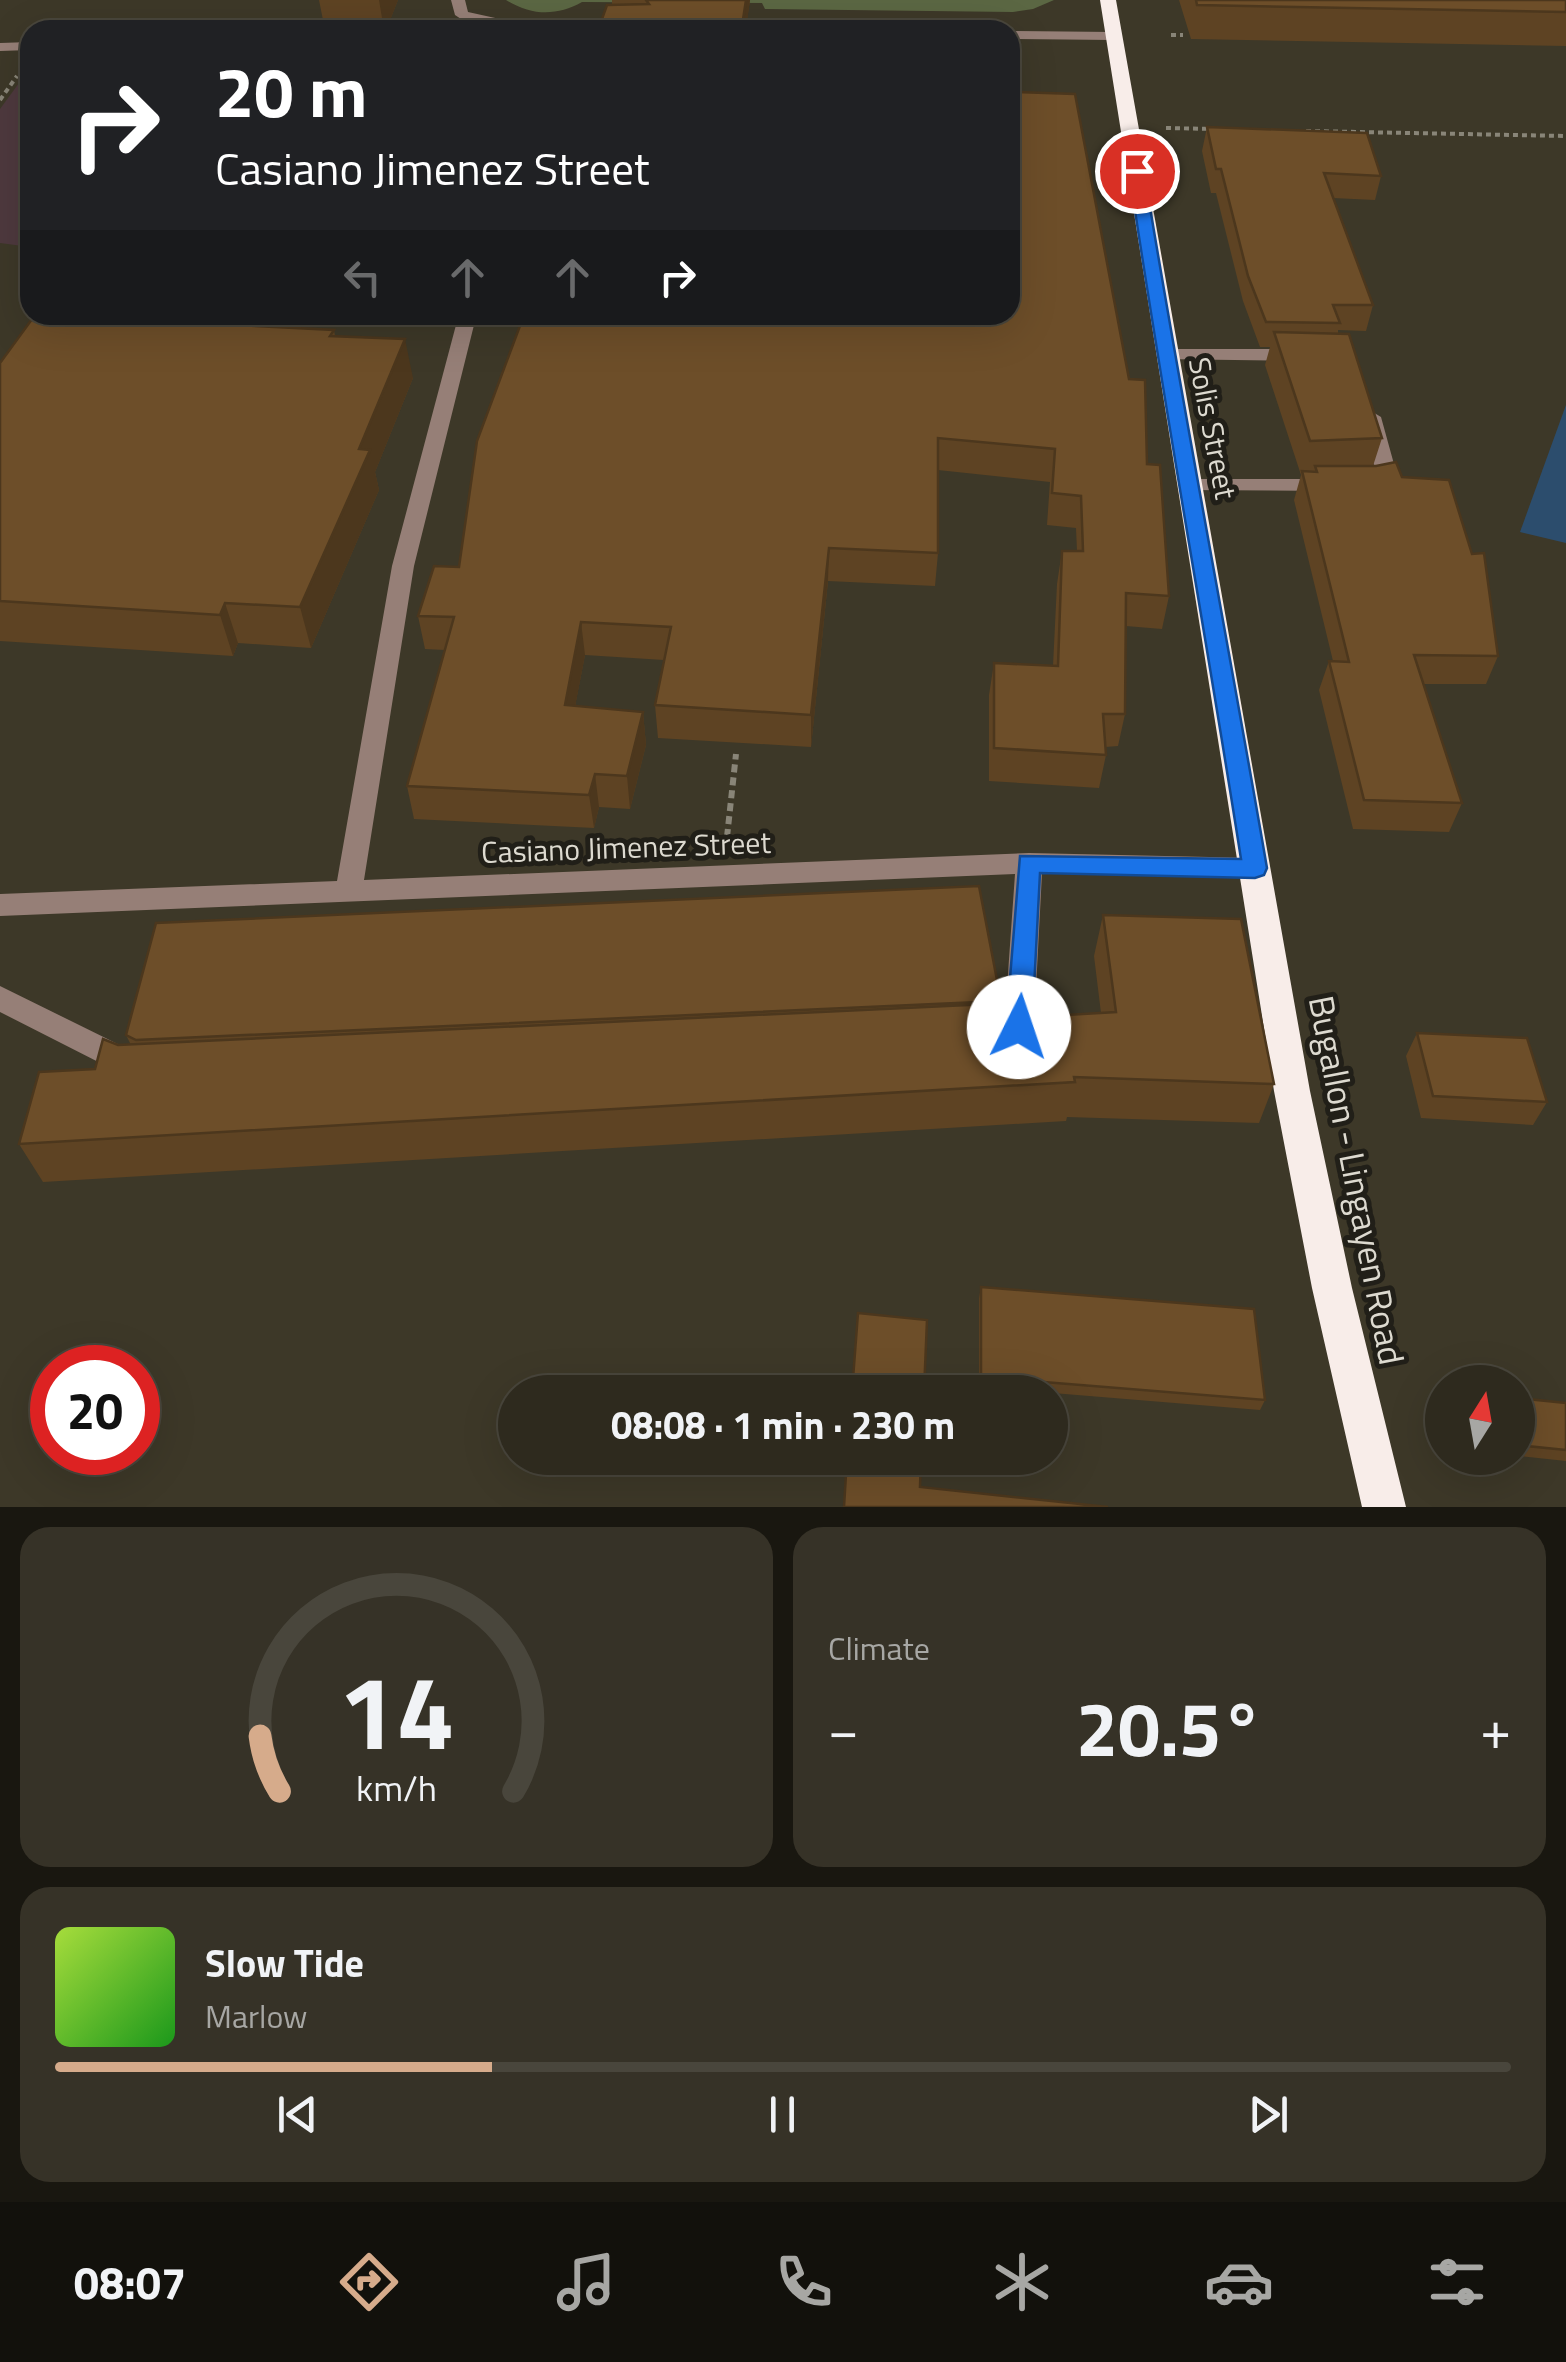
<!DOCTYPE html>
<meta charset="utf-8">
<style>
body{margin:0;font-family:"Titillium Web",sans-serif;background:#363227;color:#f1f3f6;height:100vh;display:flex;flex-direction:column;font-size:38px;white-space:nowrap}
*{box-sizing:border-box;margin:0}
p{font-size:32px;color:#a7a7a4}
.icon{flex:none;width:55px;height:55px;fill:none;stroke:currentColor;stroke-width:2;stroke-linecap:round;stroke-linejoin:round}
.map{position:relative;height:1507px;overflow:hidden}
.panel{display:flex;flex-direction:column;gap:20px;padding:20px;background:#191710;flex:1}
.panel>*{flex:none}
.top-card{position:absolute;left:20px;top:20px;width:1000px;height:305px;border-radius:30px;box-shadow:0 10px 40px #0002,0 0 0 2px #49463c;background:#202124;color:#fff;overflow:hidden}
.needle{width:65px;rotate:11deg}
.controls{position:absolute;left:1425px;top:1365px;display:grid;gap:20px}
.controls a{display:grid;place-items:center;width:110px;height:110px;border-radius:50%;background:#2e2a1e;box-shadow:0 10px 40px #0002,0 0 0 2px #49463c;font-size:50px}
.speed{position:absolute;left:30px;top:1345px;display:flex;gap:20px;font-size:50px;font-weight:700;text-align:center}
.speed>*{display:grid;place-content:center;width:130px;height:130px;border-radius:50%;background:#2e2a1e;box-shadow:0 10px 40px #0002,0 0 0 2px #49463c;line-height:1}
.speed .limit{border:15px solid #d22;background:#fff;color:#111}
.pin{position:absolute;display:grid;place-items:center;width:85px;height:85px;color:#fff;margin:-42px;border:5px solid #fff;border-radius:50%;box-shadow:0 2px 10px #0007}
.me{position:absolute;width:110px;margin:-55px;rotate:4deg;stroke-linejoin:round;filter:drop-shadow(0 0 8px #0008)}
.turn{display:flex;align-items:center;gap:35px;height:210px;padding:0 30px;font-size:45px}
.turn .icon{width:130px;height:130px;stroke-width:2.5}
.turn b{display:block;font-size:70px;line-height:85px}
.lanes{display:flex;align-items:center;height:95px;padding:0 30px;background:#0003;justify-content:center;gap:50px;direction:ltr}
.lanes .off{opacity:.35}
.big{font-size:75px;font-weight:700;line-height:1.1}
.panel .tile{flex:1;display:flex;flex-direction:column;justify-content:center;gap:15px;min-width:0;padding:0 35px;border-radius:30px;background:#363227}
.panel .dial{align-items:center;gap:0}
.dial svg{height:260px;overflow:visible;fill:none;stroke:#49463c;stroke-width:7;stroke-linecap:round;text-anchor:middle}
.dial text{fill:#f1f3f6;stroke:none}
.song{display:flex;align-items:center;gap:30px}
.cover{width:120px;height:120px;border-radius:15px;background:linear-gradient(135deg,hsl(80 70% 55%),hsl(120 70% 35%))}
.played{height:10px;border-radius:5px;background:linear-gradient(90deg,#d6ab8b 30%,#49463c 30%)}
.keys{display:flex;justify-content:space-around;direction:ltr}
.heat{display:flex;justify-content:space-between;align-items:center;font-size:55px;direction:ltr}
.panel .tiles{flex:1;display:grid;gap:20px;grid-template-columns:1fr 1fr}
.tile:last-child{grid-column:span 2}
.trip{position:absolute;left:498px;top:1375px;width:570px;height:100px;border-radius:50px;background:#2e2a1e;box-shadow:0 10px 40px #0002,0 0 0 2px #49463c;font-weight:700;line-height:100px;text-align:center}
.dock{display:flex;height:160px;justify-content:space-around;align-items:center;background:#12110c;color:#a7a7a4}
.dock .icon{width:70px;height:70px}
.dock .on{color:#d6ab8b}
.dock b{font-size:45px;color:#f1f3f6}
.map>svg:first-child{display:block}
</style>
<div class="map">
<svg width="1566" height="1507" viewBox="0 0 1566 1507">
<rect width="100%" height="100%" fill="#3d3828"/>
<!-- education -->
<path fill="#4e393e" d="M 30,68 L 30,247 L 0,243 L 0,109 Z"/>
<!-- green -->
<path fill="#5b6743" d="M 506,0 L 1054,0 L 1033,9 L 1013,12 L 765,9 L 762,3 L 582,2 C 557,16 532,16 506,0 Z
M 217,315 L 422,315 L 205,337 Z"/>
<!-- water -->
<path fill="#2c4d6d" d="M 1566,405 L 1566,543 L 1520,532 Z"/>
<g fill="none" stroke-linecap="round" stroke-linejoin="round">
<!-- path-far1 -->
<path stroke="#898578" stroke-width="4" stroke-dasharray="5 4" stroke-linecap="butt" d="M 1171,35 L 1183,35
M 0,100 L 17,76
M 1166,128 L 1214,129
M 1306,131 L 1566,136"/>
<!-- path -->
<path stroke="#898578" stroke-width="6" stroke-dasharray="8 5" stroke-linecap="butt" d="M 727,837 L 736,754"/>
<!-- minor -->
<path fill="#967f77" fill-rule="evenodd" d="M 451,0 L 465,0 L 468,12 L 527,25 L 641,26 L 648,30 L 499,30 L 475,24 L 454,30 L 431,30 L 461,19 L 455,15 Z
M 1010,31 L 1113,32 L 1120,36 L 1113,40 L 1010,39 Z
M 30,42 L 30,50 L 0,51 L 0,43 Z
M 465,319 L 474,325 L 414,566 L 364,880 L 1029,853 L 1255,858 L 1264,861 L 1268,868 L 1264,875 L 1255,878 L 1042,873 L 1034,1027 L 1029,1036 L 998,1040 L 988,1037 L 983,1028 L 988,1019 L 1005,1016 L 1015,874 L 0,916 L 0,894 L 337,881 L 392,566 L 456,325 Z
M 1166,349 L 1300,349 L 1310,355 L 1300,361 L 1159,359 L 1159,351 Z
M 1371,411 L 1381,417 L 1397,475 L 1371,490 L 1360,484 L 1376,473 L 1361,417 Z
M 1191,479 L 1331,479 L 1342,485 L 1331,491 L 1184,490 L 1180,485 Z
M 0,986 L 140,1055 L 145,1064 L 140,1073 L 130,1077 L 120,1073 L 0,1012 Z"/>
<!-- highway -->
<path fill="#f8ede9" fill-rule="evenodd" d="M 1100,0 L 1116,0 L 1310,1091 L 1352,1288 L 1406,1507 L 1362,1507 L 1312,1288 L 1274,1091 Z"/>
</g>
<!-- wall -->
<path fill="#5e4323" d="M 319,0 L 398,0 L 386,30 L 325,30 Z
M 612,0 L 750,0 L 746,26 L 598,30 L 612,5 Z
M 1179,0 L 1566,0 L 1566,46 L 1191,39 Z
M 1017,92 L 1129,379 L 1147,464 L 1169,596 L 1162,629 L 1126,626 L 1125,714 L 1118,746 L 1105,747 L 1106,755 L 1099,788 L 989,781 L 989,695 L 994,663 L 1053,666 L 1057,584 L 1062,551 L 1077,551 L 1076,528 L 1047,525 L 1050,482 L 938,470 L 938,553 L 935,586 L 828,581 L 811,747 L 658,738 L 655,705 L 664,660 L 585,655 L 575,706 L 643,712 L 646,745 L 630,809 L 599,807 L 594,828 L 414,819 L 407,786 L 445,650 L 425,649 L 418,616 L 459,567 L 1010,315 Z
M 1207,127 L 1381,176 L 1375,200 L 1333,198 L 1373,305 L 1366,331 L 1338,330 L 1338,333 L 1382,438 L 1373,466 L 1402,477 L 1498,656 L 1486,684 L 1424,684 L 1462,803 L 1449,832 L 1353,829 L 1319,690 L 1329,661 L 1333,661 L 1294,500 L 1301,475 L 1265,365 L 1270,347 L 1260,347 L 1243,301 L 1216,193 L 1211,193 L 1202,151 Z
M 334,330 L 335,336 L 413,378 L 375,472 L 379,490 L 311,648 L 238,643 L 233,656 L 0,641 L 0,363 Z
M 1103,915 L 1274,1084 L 1259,1123 L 1067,1117 L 1066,1121 L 43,1182 L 19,1144 L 118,1045 L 131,1045 L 126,1035 L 1001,1001 L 1000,1004 L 1014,1018 L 1101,1013 L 1094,956 Z
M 1417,1033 L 1547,1102 L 1533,1125 L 1421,1118 L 1406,1056 Z
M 981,1287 L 1265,1400 L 1260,1410 L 979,1387 L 979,1298 Z
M 1518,1398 L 1566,1403 L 1566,1461 L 1519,1456 Z"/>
<!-- shaded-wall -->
<path fill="#4c371d" d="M 379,0 L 398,0 L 386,30 L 384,30 Z
M 746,0 L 750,0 L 746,30 L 742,30 Z
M 405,339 L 413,378 L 375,472 L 379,490 L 311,648 L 300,607 L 359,449 Z
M 829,548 L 828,581 L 811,747 L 811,715 Z
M 225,603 L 238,643 L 233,656 L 220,615 Z
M 581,622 L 585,655 L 569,738 L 565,705 Z
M 643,712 L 646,745 L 630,809 L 627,776 Z
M 595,774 L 599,807 L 594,828 L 589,795 Z"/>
<!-- building -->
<path fill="#6d4e29" stroke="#4c371d" stroke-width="2.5" d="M 646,0 L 746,0 L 742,26 L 823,26 L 822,30 L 598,30 L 607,5 L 649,4 Z
M 1196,0 L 1566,0 L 1566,12 L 1197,5 Z
M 879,28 L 1006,29 L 1006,30 L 879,30 Z
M 1010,54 L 1017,92 L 1075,94 L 1129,379 L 1145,380 L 1147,464 L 1160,465 L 1169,596 L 1126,593 L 1125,714 L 1103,714 L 1106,755 L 994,748 L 994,663 L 1058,666 L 1062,551 L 1083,551 L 1081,496 L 1052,493 L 1055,449 L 938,438 L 938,553 L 829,548 L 811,715 L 655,705 L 671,627 L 581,622 L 565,705 L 643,712 L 627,776 L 595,774 L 589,795 L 407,786 L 454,617 L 418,616 L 434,566 L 459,567 L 477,441 L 524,315 L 1010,315 Z
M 1207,127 L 1367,133 L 1381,176 L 1324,173 L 1373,305 L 1333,305 L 1340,323 L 1266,322 L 1248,276 L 1221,169 L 1216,169 Z
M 35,315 L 334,330 L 330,336 L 405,339 L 359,449 L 370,450 L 300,607 L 225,603 L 220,615 L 0,601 L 0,363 Z
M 1274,332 L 1349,334 L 1382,438 L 1310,441 Z
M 1396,462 L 1402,477 L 1449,480 L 1472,554 L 1484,553 L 1498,656 L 1414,655 L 1462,803 L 1364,800 L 1329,661 L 1349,662 L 1302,471 L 1317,472 L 1315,466 L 1376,466 Z
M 979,886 L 1001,1001 L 136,1040 L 126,1035 L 156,923 Z
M 1103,915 L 1241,919 L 1274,1084 L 1074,1077 L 1075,1082 L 19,1144 L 39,1072 L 95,1069 L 103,1039 L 118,1045 L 1011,1003 L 1014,1018 L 1116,1012 Z
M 1417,1033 L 1527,1038 L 1547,1102 L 1433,1096 Z
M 981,1287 L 1254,1309 L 1265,1400 L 981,1377 Z
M 858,1313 L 927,1320 L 924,1392 L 852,1392 Z
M 1518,1398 L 1566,1403 L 1566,1450 L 1527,1446 Z
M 847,1458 L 921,1458 L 920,1487 L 1108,1507 L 844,1507 Z"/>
<!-- route -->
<path fill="#1a73e8" stroke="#114b97" stroke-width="2.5" d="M 1137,167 L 1144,171 C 1182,404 1227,636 1267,868 L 1264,875 L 1255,878 L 1040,873 L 1032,1027 L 1029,1035 L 1019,1038 L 1010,1035 L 1006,1027 L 1020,856 L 1241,859 C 1205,629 1163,401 1129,171 Z"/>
<g text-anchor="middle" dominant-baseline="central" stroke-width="10" stroke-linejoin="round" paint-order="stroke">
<!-- street labels -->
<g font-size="30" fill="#dddad0" stroke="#211f18">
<text transform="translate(1213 428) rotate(79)">Solis Street</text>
<text transform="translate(626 847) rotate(-2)">Casiano Jimenez Street</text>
</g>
<!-- near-street labels -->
<g font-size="35" fill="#dddad0" stroke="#211f18">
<text transform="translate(1357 1180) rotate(79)">Bugallon - Lingayen Road</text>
</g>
</g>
</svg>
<div class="controls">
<a><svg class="needle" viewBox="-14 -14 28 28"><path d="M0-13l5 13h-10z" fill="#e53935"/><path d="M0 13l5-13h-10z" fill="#a7a7a4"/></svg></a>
</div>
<div class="speed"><div class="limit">20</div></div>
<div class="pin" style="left:1137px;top:171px;background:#d93025"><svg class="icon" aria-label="arrive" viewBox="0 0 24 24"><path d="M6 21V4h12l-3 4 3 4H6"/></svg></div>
<svg class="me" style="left:1019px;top:1027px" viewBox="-20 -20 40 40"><circle r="19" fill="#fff"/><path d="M0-13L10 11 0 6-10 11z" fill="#1a73e8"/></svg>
<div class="trip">08:08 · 1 min · 230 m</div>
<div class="top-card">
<div class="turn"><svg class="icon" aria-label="right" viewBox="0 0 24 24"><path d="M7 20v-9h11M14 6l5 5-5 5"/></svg><div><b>20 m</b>Casiano Jimenez Street</div></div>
<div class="lanes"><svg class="icon off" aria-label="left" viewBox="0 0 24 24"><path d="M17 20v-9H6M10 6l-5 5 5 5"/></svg><svg class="icon off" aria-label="ahead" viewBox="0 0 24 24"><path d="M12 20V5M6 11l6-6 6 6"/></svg><svg class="icon off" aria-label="ahead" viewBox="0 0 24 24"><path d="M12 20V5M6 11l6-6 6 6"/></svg><svg class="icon" aria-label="right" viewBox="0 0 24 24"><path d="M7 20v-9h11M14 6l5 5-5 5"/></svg></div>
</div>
</div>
<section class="panel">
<div class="tiles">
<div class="tile dial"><svg viewBox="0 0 100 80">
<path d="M14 69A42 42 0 1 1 86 69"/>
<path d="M14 69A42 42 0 0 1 8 52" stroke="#d6ab8b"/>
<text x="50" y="56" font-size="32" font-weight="700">14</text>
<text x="50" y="72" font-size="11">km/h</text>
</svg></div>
<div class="tile"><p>Climate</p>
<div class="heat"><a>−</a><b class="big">20.5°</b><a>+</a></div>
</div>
<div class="tile">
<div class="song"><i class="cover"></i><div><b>Slow Tide</b><p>Marlow</p></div></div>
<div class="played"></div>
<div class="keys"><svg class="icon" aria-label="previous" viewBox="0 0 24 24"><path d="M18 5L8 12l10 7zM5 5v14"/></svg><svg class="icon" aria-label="pause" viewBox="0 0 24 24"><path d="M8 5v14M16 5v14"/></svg><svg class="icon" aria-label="next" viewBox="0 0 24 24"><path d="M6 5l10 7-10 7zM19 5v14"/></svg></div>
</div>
</div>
</section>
<nav class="dock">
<b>08:07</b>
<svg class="icon on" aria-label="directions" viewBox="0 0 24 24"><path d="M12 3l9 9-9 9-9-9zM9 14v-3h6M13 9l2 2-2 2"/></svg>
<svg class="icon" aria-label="music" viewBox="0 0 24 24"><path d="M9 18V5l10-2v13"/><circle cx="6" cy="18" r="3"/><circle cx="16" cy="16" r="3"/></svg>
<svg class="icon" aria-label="phone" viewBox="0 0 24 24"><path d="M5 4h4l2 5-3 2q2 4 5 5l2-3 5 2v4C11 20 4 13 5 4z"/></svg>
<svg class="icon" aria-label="climate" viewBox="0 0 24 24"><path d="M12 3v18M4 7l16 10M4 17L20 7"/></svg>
<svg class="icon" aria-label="car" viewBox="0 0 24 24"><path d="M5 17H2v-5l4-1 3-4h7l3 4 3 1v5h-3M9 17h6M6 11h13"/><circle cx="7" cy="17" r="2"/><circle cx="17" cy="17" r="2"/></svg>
<svg class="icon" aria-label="filters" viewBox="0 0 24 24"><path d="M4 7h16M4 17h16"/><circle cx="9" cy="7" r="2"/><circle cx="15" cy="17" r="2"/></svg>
</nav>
